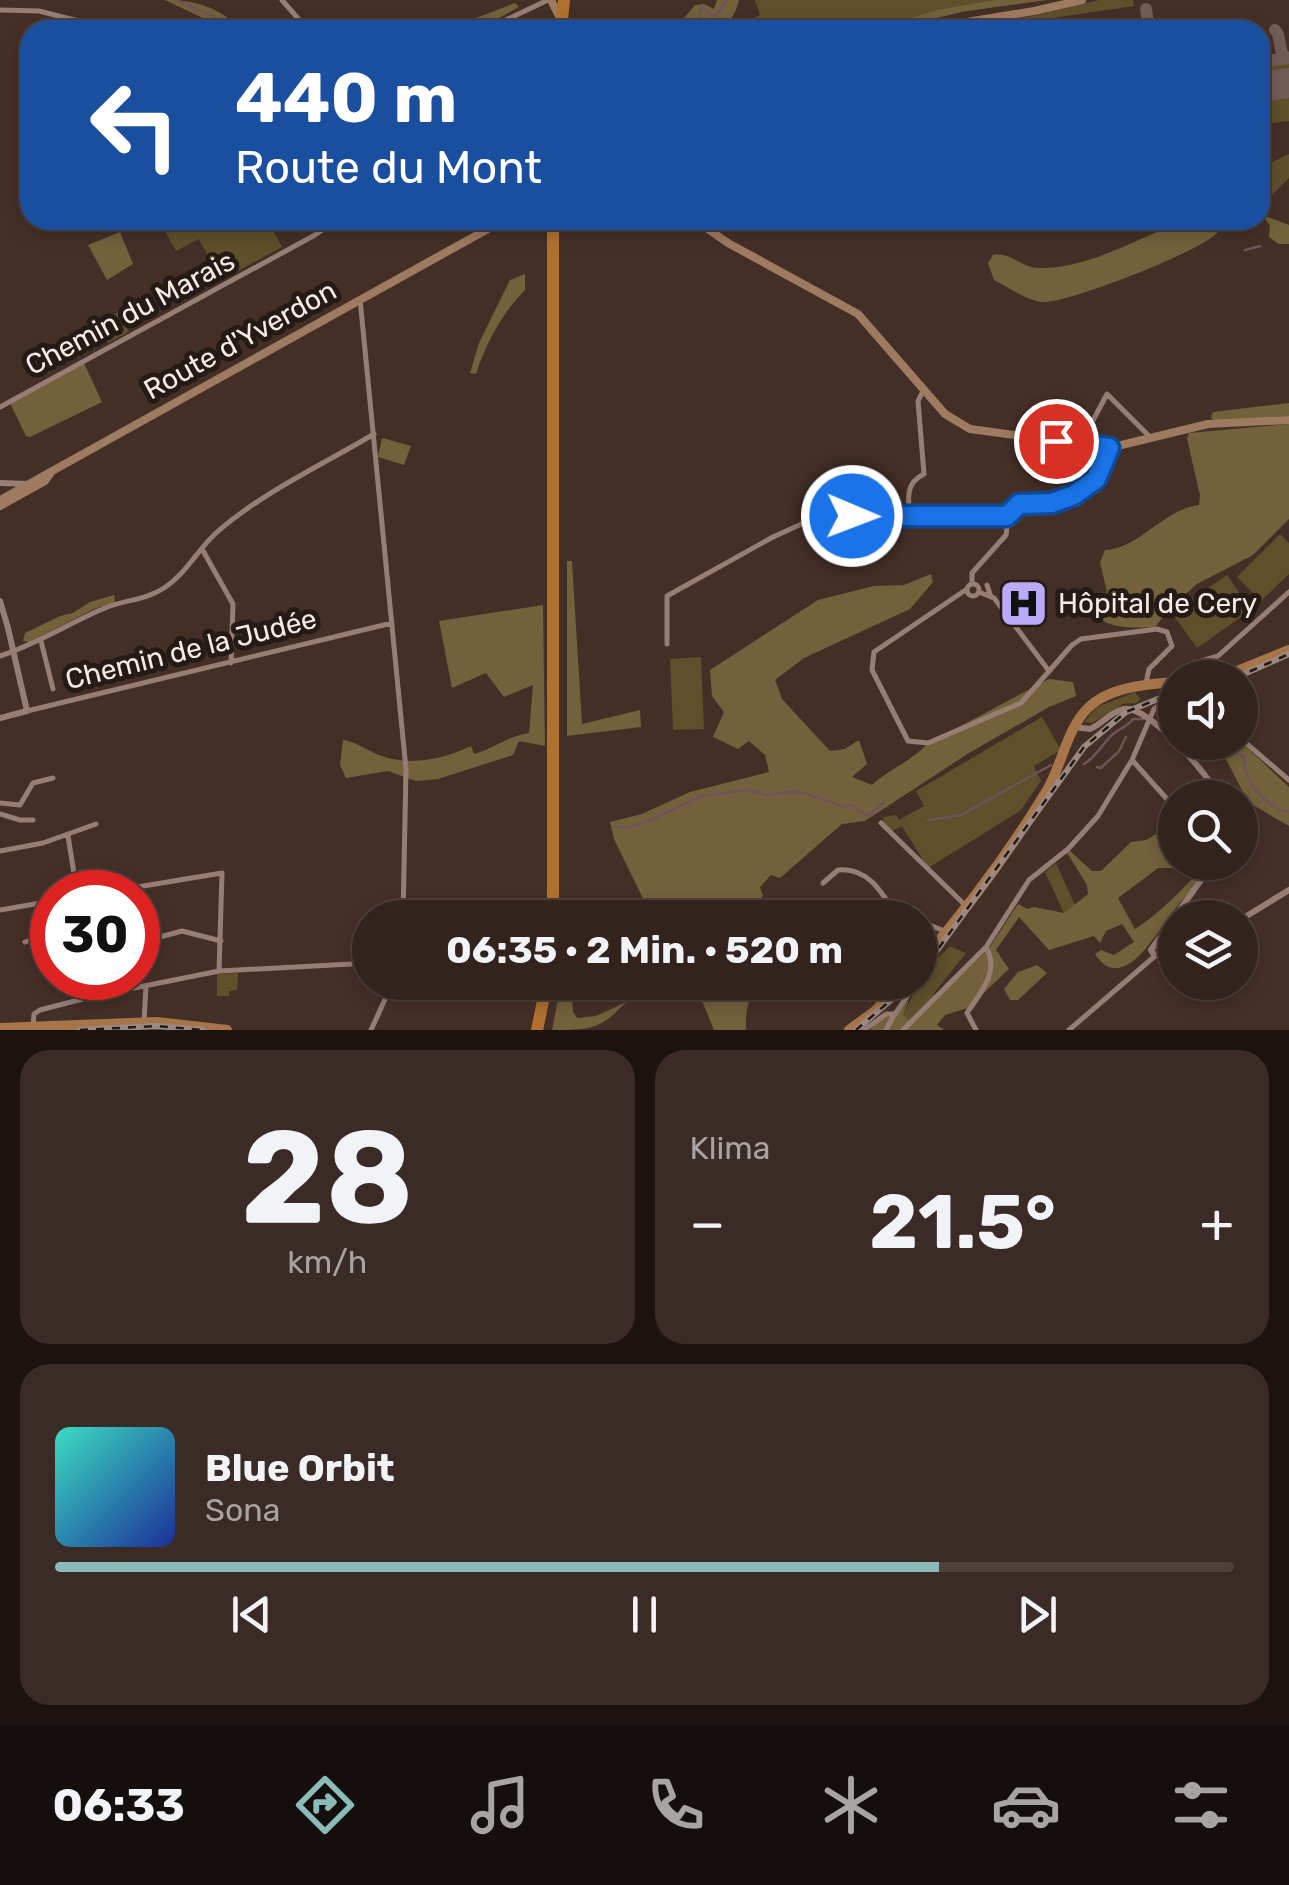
<!DOCTYPE html>
<html lang="de">
<meta charset="utf-8">
<style>
body{margin:0;font-family:Rubik,sans-serif;background:#3b2b26;color:#f1f3f6;height:100vh;display:flex;flex-direction:column;font-size:38px;white-space:nowrap}
*{box-sizing:border-box;margin:0}
p{font-size:32px;color:#a9a4a4}
.icon{flex:none;width:55px;height:55px;fill:none;stroke:currentColor;stroke-width:2;stroke-linecap:round;stroke-linejoin:round}
.map{position:relative;height:1030px;overflow:hidden}
.drawer{display:flex;flex-direction:column;gap:20px;padding:20px;background:#1c1310;flex:1}
.drawer>*{flex:none}
.banner{position:absolute;left:20px;top:20px;width:1250px;height:210px;border-radius:30px;box-shadow:0 5px 15px #0003,0 0 0 2px #4e403b;background:#1a4fa0;color:#fff;overflow:hidden}
.fabs{position:absolute;left:1158px;top:660px;display:grid;gap:20px}
.fabs a{display:grid;place-items:center;width:100px;height:100px;border-radius:50%;background:#33231d;box-shadow:0 5px 15px #0003,0 0 0 2px #4e403b;font-size:50px}
.speed{position:absolute;left:30px;top:870px;display:flex;gap:20px;font-size:50px;font-weight:700;text-align:center}
.speed>*{display:grid;place-content:center;width:130px;height:130px;border-radius:50%;background:#33231d;box-shadow:0 5px 15px #0003,0 0 0 2px #4e403b;line-height:1}
.speed .limit{border:15px solid #d22;background:#fff;color:#111}
.pin{position:absolute;display:grid;place-items:center;width:85px;height:85px;color:#fff;margin:-42px;border:5px solid #fff;border-radius:50%;box-shadow:0 2px 10px #0007}
.me{position:absolute;width:110px;margin:-55px;rotate:91deg;stroke-linejoin:round;filter:drop-shadow(0 0 8px #0008)}
.turn{display:flex;align-items:center;gap:35px;height:210px;padding:0 50px;font-size:45px}
.turn .icon{width:130px;height:130px;stroke-width:2.5}
.turn b{display:block;font-size:70px;line-height:85px}
.big{font-size:75px;font-weight:700;line-height:1.1}
.drawer .widget{flex:1;display:flex;flex-direction:column;justify-content:center;gap:15px;min-width:0;padding:0 35px;border-radius:30px;background:#3b2b26}
.drawer .dial{align-items:center;gap:0}
.dial b{font-size:130px;line-height:1}
.song{display:flex;align-items:center;gap:30px}
.cover{width:120px;height:120px;border-radius:15px;background:linear-gradient(135deg,hsl(170 70% 55%),hsl(230 70% 35%))}
.played{height:10px;border-radius:5px;background:linear-gradient(90deg,#8bbbb9 75%,#4e403b 75%)}
.keys{display:flex;justify-content:space-around;direction:ltr}
.heat{display:flex;justify-content:space-between;align-items:center;font-size:55px;direction:ltr}
.drawer .tiles{flex:1;display:grid;gap:20px;grid-template-columns:1fr 1fr}
.widget:last-child{grid-column:span 2}
.trip{position:absolute;left:352px;top:900px;width:585px;height:100px;border-radius:50px;background:#33231d;box-shadow:0 5px 15px #0003,0 0 0 2px #4e403b;font-weight:700;line-height:100px;text-align:center}
.menu{display:flex;height:160px;justify-content:space-around;align-items:center;background:#140e0c;color:#a9a4a4}
.menu .icon{width:70px;height:70px}
.menu .selected{color:#8bbbb9}
.menu b{font-size:45px;color:#f1f3f6}
.map>svg:first-child{display:block}
</style>
<div class="map">
<svg width="1289" height="1030" viewBox="0 0 1289 1030">
<rect width="100%" height="100%" fill="#442f27"/>
<!-- green -->
<path fill="#5f4f2b" d="M 755,0 L 1039,0 L 931,17 L 886,30 L 732,30 L 760,15 Z
M 1099,0 L 1133,0 L 1134,6 L 972,30 L 942,30 L 1033,16 Z
M 1289,61 L 1289,76 L 1260,80 L 1260,65 Z
M 1289,91 L 1289,121 L 1260,125 L 1260,96 Z
M 1289,154 L 1289,178 L 1267,200 L 1260,192 L 1260,168 Z
M 164,220 L 233,220 L 227,225 L 236,220 L 267,220 L 282,247 L 221,280 L 199,239 L 176,251 L 160,222 Z
M 118,312 L 129,332 L 108,343 L 97,324 Z
M 1280,534 L 1289,543 L 1289,574 L 1261,601 L 1237,577 Z
M 1227,575 L 1251,610 L 1197,648 L 1172,613 Z
M 701,657 L 704,729 L 673,730 L 670,659 Z
M 1135,692 L 1140,699 L 1137,703 L 1123,704 L 1092,723 L 1084,722 L 1097,707 Z
M 1042,717 L 1061,750 L 1034,766 L 1041,781 L 1020,811 L 928,868 L 902,826 L 892,831 L 883,822 L 884,817 L 896,815 L 899,820 L 924,806 L 916,791 Z
M 1056,863 L 1075,905 L 1064,913 L 1045,872 Z
M 958,937 L 949,946 L 966,953 L 934,993 L 933,998 L 909,1021 L 903,1015 L 922,976 Z
M 238,973 L 237,990 L 229,991 L 229,996 L 217,996 L 217,974 Z"/>
<!-- forest -->
<path fill="#72613b" d="M 165,0 C 196,0 219,7 242,30 L 228,30 Z
M 717,0 L 739,0 C 730,37 706,30 674,30 L 695,5 L 704,4 L 714,9 Z
M 995,0 L 1048,0 L 966,11 L 886,30 L 872,30 L 937,10 Z
M 515,3 L 519,7 L 477,30 L 412,30 L 411,21 L 476,18 Z
M 1260,214 L 1289,225 L 1289,244 L 1279,244 L 1269,237 L 1270,225 Z
M 1186,220 L 1224,220 C 1222,224 1220,229 1217,233 C 1199,252 1071,302 1044,302 C 1029,302 1008,287 994,280 L 988,263 L 993,255 C 1010,252 1021,267 1037,268 C 1088,270 1139,237 1186,220 Z
M 120,232 L 133,264 L 107,280 L 88,245 Z
M 525,274 L 525,290 C 503,312 486,343 476,374 L 470,373 L 479,343 L 510,280 Z
M 84,363 L 102,402 L 30,437 L 26,436 L 10,403 Z
M 1289,403 L 1289,416 L 1214,421 L 1211,417 L 1213,412 Z
M 1289,424 L 1289,519 L 1253,555 L 1197,584 L 1170,608 L 1155,627 C 1133,628 1077,631 1107,592 L 1100,562 L 1105,550 C 1139,549 1164,509 1199,505 L 1200,496 L 1187,438 L 1189,433 Z
M 382,438 L 411,446 L 404,465 L 378,457 Z
M 567,561 L 572,561 L 582,724 L 640,710 L 641,727 L 567,736 Z
M 931,574 L 933,582 L 910,609 L 804,658 L 775,680 L 782,699 L 830,751 L 845,749 L 859,740 L 867,764 L 852,777 L 872,785 C 889,769 912,761 927,744 L 1049,679 L 1073,682 L 1076,696 L 1049,707 L 969,753 L 865,821 L 842,824 L 780,878 L 771,875 L 760,887 L 763,896 L 736,917 L 652,917 L 614,839 L 610,822 L 642,814 L 690,792 L 769,772 L 765,755 L 749,741 L 738,749 L 713,737 L 724,712 L 712,696 L 710,670 L 818,600 L 874,586 L 904,585 Z
M 114,595 L 115,602 L 94,609 L 29,642 L 23,641 L 25,633 L 60,616 L 73,613 L 90,602 Z
M 543,605 L 545,746 L 519,741 L 513,755 L 438,779 L 416,781 L 388,771 L 346,778 L 340,765 L 343,740 C 357,742 366,750 379,755 C 409,767 444,759 471,746 L 474,754 C 494,748 508,736 529,733 L 533,685 L 504,697 L 486,673 L 452,688 L 439,621 Z
M 1240,741 L 1289,787 L 1289,826 L 1248,802 L 1227,761 L 1207,743 Z
M 1175,830 L 1174,868 L 1158,868 L 1118,898 L 1135,929 C 1160,913 1181,891 1201,869 L 1200,863 L 1210,863 C 1200,882 1184,897 1171,914 C 1156,934 1122,996 1095,954 L 1101,950 L 1114,955 L 1134,942 L 1122,924 L 1106,931 L 1100,943 L 1094,936 L 1049,950 L 1019,917 L 996,950 L 1009,969 L 968,1008 L 945,1015 L 937,1025 L 944,1030 L 870,1030 C 880,1016 896,1013 909,1000 L 903,1015 L 912,1023 L 989,948 L 1018,904 L 1027,909 L 1034,907 L 1064,913 L 1088,894 L 1087,885 L 1066,851 L 1068,849 L 1092,871 L 1101,871 L 1131,842 L 1146,840 L 1158,833 L 1166,837 Z
M 1037,965 L 1047,973 L 1018,1000 L 1010,1000 L 1004,989 L 1018,972 Z
M 561,983 L 571,983 L 573,1012 L 577,1018 L 596,1016 L 626,1002 C 601,1030 589,1030 552,1030 Z
M 674,983 L 674,982 L 768,983 C 748,994 745,1008 746,1030 L 714,1030 L 696,986 L 644,998 L 642,991 Z"/>
<g fill="none" stroke-linecap="round" stroke-linejoin="round">
<!-- stream -->
<path stroke="#6f525a" stroke-width="2.5" d="M 177,0 L 213,16 L 231,30
M 683,30 L 699,20 L 701,7 L 711,15 L 717,15 L 727,0
M 336,221 L 338,220
M 1245,250 L 1260,246
M 1223,742 L 1226,749 L 1244,757 C 1243,781 1265,807 1289,812
M 1084,764 C 1096,757 1103,743 1113,734 C 1119,729 1127,727 1133,719 L 1143,719
M 1097,767 L 1101,768 L 1119,751 L 1126,737
M 928,820 L 961,815 L 1051,765
M 614,827 L 626,828 L 645,822 L 703,796 L 747,790 L 767,795 L 786,792 L 805,793 L 845,807 L 851,805 L 867,816 L 884,803"/>
<!-- taxiway -->
<path stroke="#705c54" stroke-width="12" d="M 1146,9 L 1149,30
M 1275,30 L 1278,34 L 1282,54 L 1287,58
M 1260,62 L 1289,58"/>
<!-- runway -->
<path stroke="#705c54" stroke-width="30" d="M 1260,87 L 1289,83"/>
<!-- minor -->
<path stroke="#977e75" stroke-width="5" d="M 282,0 L 308,30
M 0,10 L 39,11 L 114,30
M 485,30 L 548,0
M 360,299 L 406,769 L 403,918
M 0,407 L 315,235 L 321,231 L 326,220
M 1081,443 L 1107,394 L 1151,438
M 910,518 C 908,499 905,483 924,474 L 918,401 L 923,391
M 202,549 L 233,604 L 231,663
M967 590a6 6 0 1 1 12 0a6 6 0 1 1-12 0Z
M 972,584 L 972,573 L 1006,535 C 1008,527 1005,518 1010,512 C 1028,485 1083,529 1109,448
M 987,585 L 991,597
M 967,589 L 874,652 L 872,670 L 908,741 L 928,743 L 1021,703 L 1072,645 L 1081,639 L 1157,629 L 1167,632 L 1172,646 L 1149,669 L 1146,683
M 979,592 L 994,598 L 1049,671
M 41,641 L 53,689
M 667,644 L 667,596 L 773,537 L 817,517 L 1007,516
M 0,656 C 37,644 69,623 105,608 C 124,600 146,600 164,588 C 186,574 198,549 217,532 C 263,492 322,465 374,434
M 1195,663 L 1218,656 L 1289,592
M 27,711 L 392,623
M 1240,738 L 1289,780
M 1132,760 L 1175,808
M 0,803 L 20,805 L 33,783 L 53,778
M 0,814 L 20,820 L 33,820
M 881,823 L 966,906
M 68,836 L 77,892
M 0,851 L 43,843 L 96,824
M 823,883 L 838,870 C 869,867 883,894 898,918
M 107,892 L 222,873 L 219,971
M 0,910 L 52,901
M 920,921 L 944,931
M 25,942 L 52,933
M 138,943 L 182,931 L 221,941
M 92,978 L 94,996
M 144,1022 L 146,986
M 33,1026 L 34,1014 L 40,1010 L 94,996 L 219,971 L 370,963
M 371,1030 L 393,982
M 864,1030 L 886,1014 L 895,1014 L 917,982
M 886,1030 L 894,1015
M 903,1030 L 986,947 L 1029,880 L 1068,849 L 1098,816 L 1132,760 L 1154,709 L 1175,696
M 976,1030 L 967,1013 C 981,992 1000,972 986,947
M 1069,1030 L 1155,956"/>
<!-- tertiary -->
<path stroke="#977e75" stroke-width="6" d="M 0,483 L 28,484
M 0,601 L 8,628
M 0,718 L 27,711 L 8,628
M 1075,727 L 1090,729 C 1102,724 1111,711 1124,709 C 1148,705 1210,776 1220,798
M 1240,920 L 1289,890
M 1175,947 L 1155,956 L 1151,950 L 1214,862"/>
<!-- secondary -->
<path stroke="#9e7a60" stroke-width="8" d="M 551,0 L 560,18
M 918,30 L 1034,11 L 1082,0
M 695,220 L 728,243 L 858,314 L 945,414 L 970,429 L 1109,448 L 1208,424 L 1289,420
M 0,500 L 504,220
M 0,506 L 45,481 L 50,474"/>
<!-- primary -->
<path stroke="#a6764a" stroke-width="10" d="M 1220,678 L 1289,650
M 920,963 C 966,910 1011,850 1047,790 C 1062,765 1067,728 1088,708 C 1109,687 1147,684 1175,682
M 0,1028 L 157,1022 L 227,1030
M 849,1030 L 875,1011 L 903,982"/>
<!-- motorway -->
<path stroke="#b0712e" stroke-width="12" d="M 561,30 L 564,0
M 553,918 L 553,220
M 537,1030 L 547,982"/>
<defs>
<path id="rail" d="M 1235,678 L 1289,654
M 920,974 L 1084,747 L 1126,712 L 1175,692
M 80,1030 L 156,1026 L 203,1030
M 856,1030 L 912,982"/>
</defs>
<!-- rail casing -->
<use href="#rail" stroke="#9b8982" stroke-width="6"/>
<!-- rail -->
<use href="#rail" stroke="#241a16" stroke-width="2.5" stroke-dasharray="8" stroke-linecap="butt"/>
</g>
<g fill="none" stroke-linecap="round" stroke-linejoin="round">
<defs>
<path id="route" d="M 852,516 L 1007,516 L 1019,504 L 1052,503 L 1074,495 L 1096,479 L 1109,448 L 1056,441"/>
</defs>
<!-- route casing -->
<use href="#route" stroke="#114b97" stroke-width="25"/>
<!-- route -->
<use href="#route" stroke="#1a73e8" stroke-width="18"/>
</g>
<!-- icons -->
<defs>
<symbol id="hospital-square" viewBox="-11 -11 22 22"><rect x="-9" y="-9" width="18" height="18" rx="4" fill="#b9abf7" stroke="#241a16"/><path d="M-5-5h3v3.5h4V-5h3V5h-3V1.5h-4V5h-3Z" fill="#111"/></symbol>
</defs>
<g fill-rule="evenodd">
<use href="#hospital-square" x="996" y="576" width="55" height="55"/>
</g>
<g text-anchor="middle" dominant-baseline="central" stroke-width="10" stroke-linejoin="round" paint-order="stroke">
<!-- street labels -->
<g font-size="28" fill="#f8eae4" stroke="#241a16">
<text transform="translate(130 313) rotate(-28)">Chemin du Marais</text>
<text transform="translate(240 340) rotate(-29)">Route d'Yverdon</text>
<text transform="translate(191 649) rotate(-14)">Chemin de la Judée</text>
</g>
<!-- poi labels -->
<g font-size="28" fill="#f8eae4" stroke="#241a16" text-anchor="start">
<text x="1058" y="603">Hôpital de Cery</text>
</g>
</g>
</svg>
<div class="fabs">
<a><svg class="icon" aria-label="sound" viewBox="0 0 24 24"><path d="M4 9h4l5-4v14l-5-4H4zM17 9q2 3 0 6"/></svg></a>
<a><svg class="icon" aria-label="search" viewBox="0 0 24 24"><circle cx="10" cy="10" r="6"/><path d="M15 15l6 6"/></svg></a>
<a><svg class="icon" aria-label="layers" viewBox="0 0 24 24"><path d="M12 4l9 5-9 5-9-5zM3 14l9 5 9-5"/></svg></a>
</div>
<div class="speed"><div class="limit">30</div></div>
<div class="pin" style="left:1056px;top:441px;background:#d93025"><svg class="icon" aria-label="arrive" viewBox="0 0 24 24"><path d="M6 21V4h12l-3 4 3 4H6"/></svg></div>
<svg class="me" style="left:852px;top:516px" viewBox="-20 -20 40 40"><circle r="17" fill="#1a73e8" stroke="#fff" stroke-width="3"/><path d="M0-11L8 9 0 5-8 9z" fill="#fff"/></svg>
<div class="trip">06:35 · 2 Min. · 520 m</div>
<div class="banner">
<div class="turn"><svg class="icon" aria-label="left" viewBox="0 0 24 24"><path d="M17 20v-9H6M10 6l-5 5 5 5"/></svg><div><b>440 m</b>Route du Mont</div></div>
</div>
</div>
<section class="drawer">
<div class="tiles">
<div class="widget dial"><b>28</b><p>km/h</p></div>
<div class="widget"><p>Klima</p>
<div class="heat"><a>−</a><b class="big">21.5°</b><a>+</a></div>
</div>
<div class="widget">
<div class="song"><i class="cover"></i><div><b>Blue Orbit</b><p>Sona</p></div></div>
<div class="played"></div>
<div class="keys"><svg class="icon" aria-label="previous" viewBox="0 0 24 24"><path d="M18 5L8 12l10 7zM5 5v14"/></svg><svg class="icon" aria-label="pause" viewBox="0 0 24 24"><path d="M8 5v14M16 5v14"/></svg><svg class="icon" aria-label="next" viewBox="0 0 24 24"><path d="M6 5l10 7-10 7zM19 5v14"/></svg></div>
</div>
</div>
</section>
<nav class="menu">
<b>06:33</b>
<svg class="icon selected" aria-label="directions" viewBox="0 0 24 24"><path d="M12 3l9 9-9 9-9-9zM9 14v-3h6M13 9l2 2-2 2"/></svg>
<svg class="icon" aria-label="music" viewBox="0 0 24 24"><path d="M9 18V5l10-2v13"/><circle cx="6" cy="18" r="3"/><circle cx="16" cy="16" r="3"/></svg>
<svg class="icon" aria-label="phone" viewBox="0 0 24 24"><path d="M5 4h4l2 5-3 2q2 4 5 5l2-3 5 2v4C11 20 4 13 5 4z"/></svg>
<svg class="icon" aria-label="climate" viewBox="0 0 24 24"><path d="M12 3v18M4 7l16 10M4 17L20 7"/></svg>
<svg class="icon" aria-label="car" viewBox="0 0 24 24"><path d="M5 17H2v-5l4-1 3-4h7l3 4 3 1v5h-3M9 17h6M6 11h13"/><circle cx="7" cy="17" r="2"/><circle cx="17" cy="17" r="2"/></svg>
<svg class="icon" aria-label="filters" viewBox="0 0 24 24"><path d="M4 7h16M4 17h16"/><circle cx="9" cy="7" r="2"/><circle cx="15" cy="17" r="2"/></svg>
</nav>
